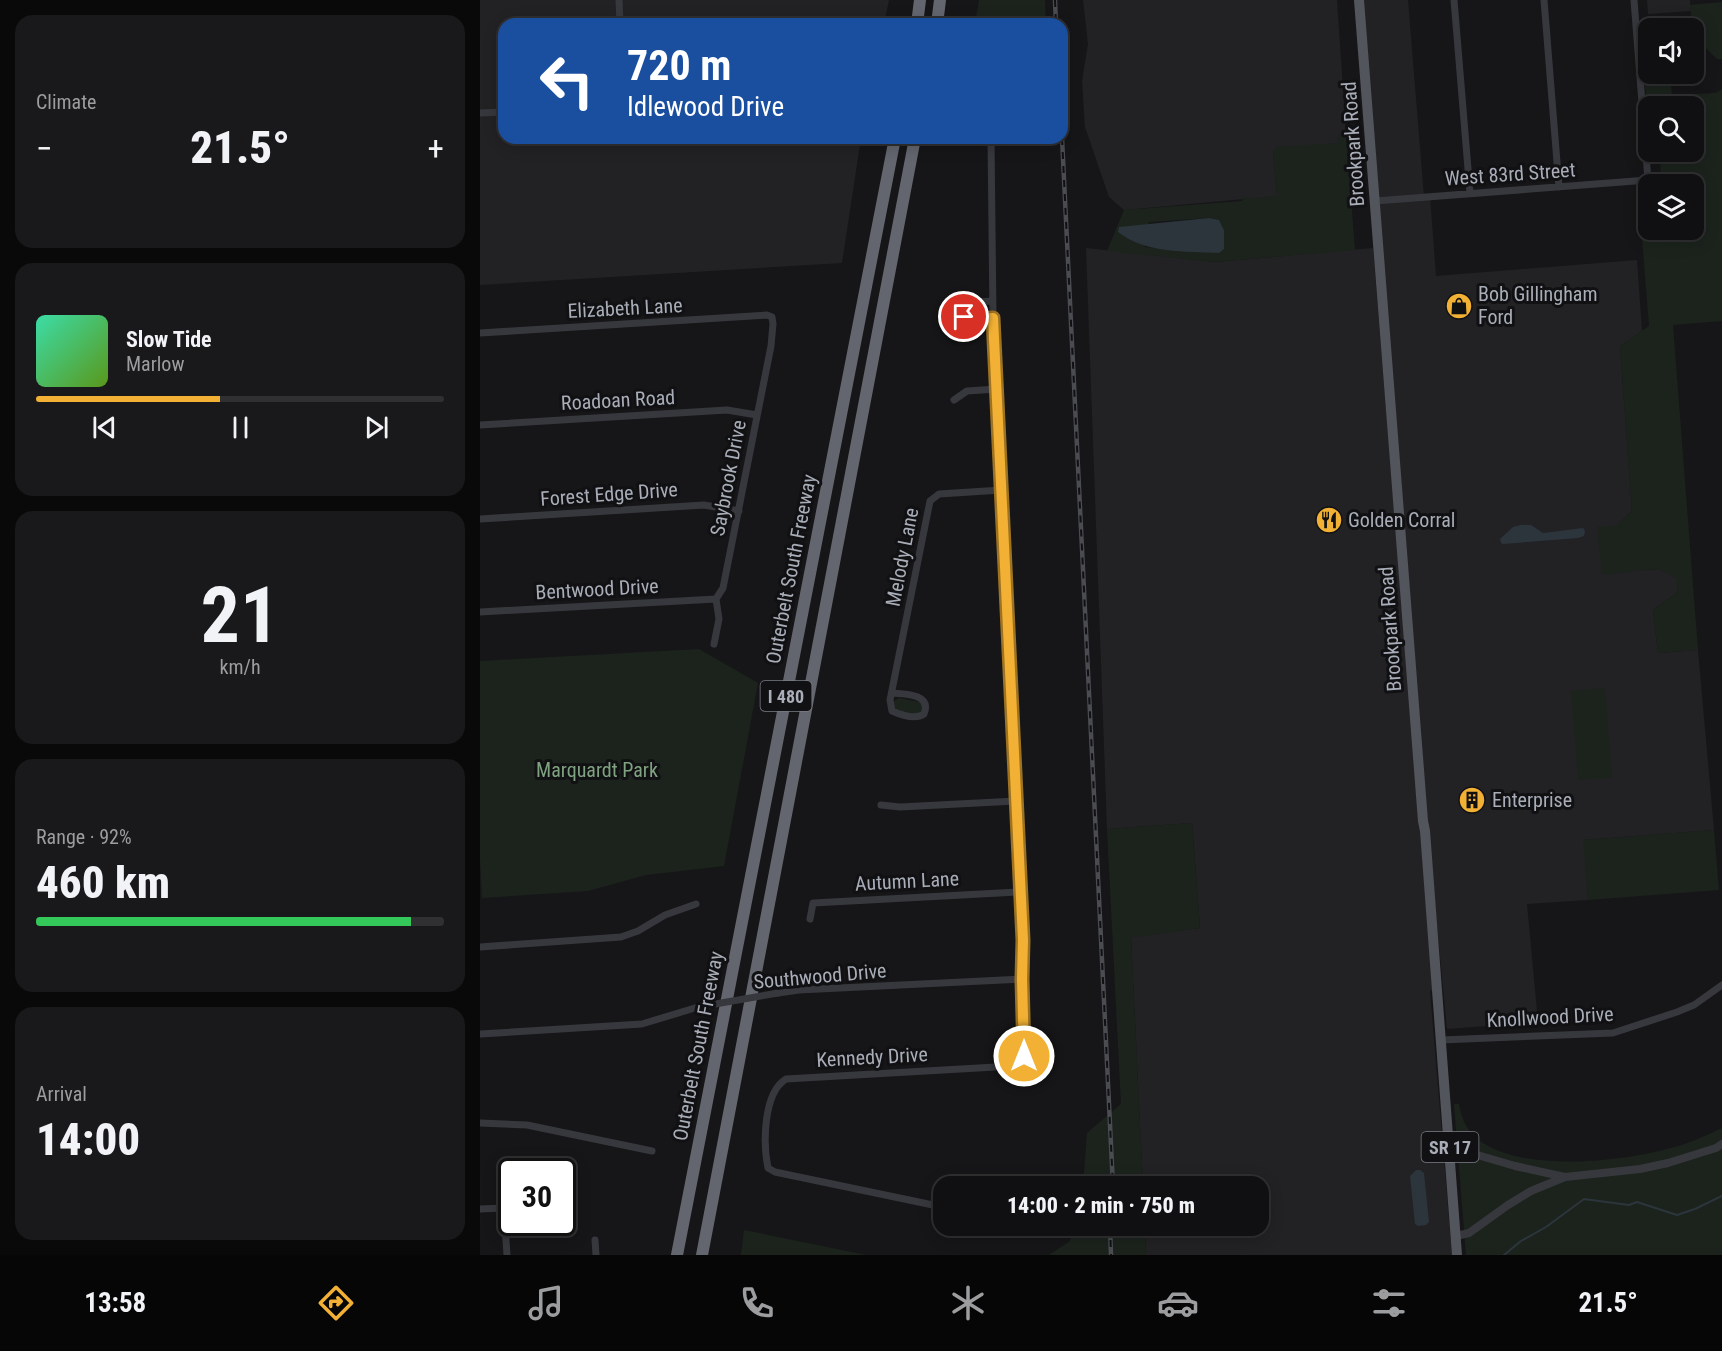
<!DOCTYPE html>
<meta charset="utf-8">
<style>
body{margin:0;font-family:"Roboto Condensed",sans-serif;background:#19191b;color:#f1f3f6;height:100vh;display:flex;flex-direction:column;font-size:22px;white-space:nowrap}
*{box-sizing:border-box;margin:0}
p{font-size:20px;color:#9c9d9f}
.icon{flex:none;width:33px;height:33px;fill:none;stroke:currentColor;stroke-width:2;stroke-linecap:round;stroke-linejoin:round}
.map{position:relative;flex:1;overflow:hidden}
.side{display:flex;flex-direction:column;gap:15px;padding:15px;background:#09090a;width:480px}
.side>*{flex:none}
.top-card{position:absolute;left:18px;top:18px;width:570px;height:126px;border-radius:18px;box-shadow:0 3px 15px #0003,0 0 0 2px #303032;background:#1a4fa0;color:#fff;overflow:hidden}
.controls{position:absolute;left:1158px;top:18px;display:grid;gap:12px}
.controls a{display:grid;place-items:center;width:66px;height:66px;border-radius:12px;background:#101012;box-shadow:0 3px 15px #0003,0 0 0 2px #303032;font-size:30px}
.speed{position:absolute;left:18px;top:1158px;display:flex;gap:12px;font-size:30px;font-weight:700;text-align:center}
.speed>*{display:grid;place-content:center;width:78px;height:78px;border-radius:50%;background:#101012;box-shadow:0 3px 15px #0003,0 0 0 2px #303032;line-height:1}
.speed .limit{border:3px solid #111;border-radius:9px;background:#fff;color:#111}
.pin{position:absolute;display:grid;place-items:center;width:51px;height:51px;color:#fff;margin:-26px;border:3px solid #fff;border-radius:50%;box-shadow:0 2px 6px #0007}
.me{position:absolute;width:66px;margin:-33px;rotate:0deg;stroke-linejoin:round;filter:drop-shadow(0 0 4px #0008)}
.turn{display:flex;align-items:center;gap:21px;height:126px;padding:0 30px;font-size:27px}
.turn .icon{width:78px;height:78px;stroke-width:2.5}
.turn b{display:block;font-size:42px;line-height:51px}
.big{font-size:45px;font-weight:800;line-height:1.1}
.side .tile{flex:1;display:flex;flex-direction:column;justify-content:center;gap:9px;min-width:0;padding:0 21px;border-radius:18px;background:#19191b}
.side .dial{align-items:center;gap:0}
.dial b{font-size:78px;line-height:1}
.song{display:flex;align-items:center;gap:18px}
.cover{width:72px;height:72px;border-radius:9px;background:linear-gradient(135deg,hsl(160 70% 55%),hsl(90 70% 35%))}
.played{height:6px;border-radius:3px;background:linear-gradient(90deg,#f2b134 45%,#303032 45%)}
.keys{display:flex;justify-content:space-around;direction:ltr}
.heat{display:flex;justify-content:space-between;align-items:center;font-size:33px;direction:ltr}
.charge{height:9px;border-radius:4px;background:linear-gradient(90deg,#34c759 92%,#303032 0)}
.trip{position:absolute;left:453px;top:1176px;width:336px;height:60px;border-radius:18px;background:#101012;box-shadow:0 3px 15px #0003,0 0 0 2px #303032;font-weight:800;line-height:60px;text-align:center}
.tab-bar{display:flex;height:96px;justify-content:space-around;align-items:center;background:#060607;color:#9c9d9f}
.tab-bar .icon{width:42px;height:42px}
.tab-bar .current{color:#f2b134}
.tab-bar b{font-size:27px;color:#f1f3f6}
main{display:flex;flex:1;min-height:0}
.map>svg:first-child{display:block}
</style>
<main>
<section class="side">
<div class="tile"><p>Climate</p>
<div class="heat"><a>−</a><b class="big">21.5°</b><a>+</a></div>
</div>
<div class="tile">
<div class="song"><i class="cover"></i><div><b>Slow Tide</b><p>Marlow</p></div></div>
<div class="played"></div>
<div class="keys"><svg class="icon" aria-label="previous" viewBox="0 0 24 24"><path d="M18 5L8 12l10 7zM5 5v14"/></svg><svg class="icon" aria-label="pause" viewBox="0 0 24 24"><path d="M8 5v14M16 5v14"/></svg><svg class="icon" aria-label="next" viewBox="0 0 24 24"><path d="M6 5l10 7-10 7zM19 5v14"/></svg></div>
</div>
<div class="tile dial"><b>21</b><p>km/h</p></div>
<div class="tile"><p>Range · 92%</p><b class="big">460 km</b><div class="charge"></div></div>
<div class="tile"><p>Arrival</p><b class="big">14:00</b></div>
</section>
<div class="map">
<svg width="1242" height="1255" viewBox="0 0 1242 1255">
<rect width="100%" height="100%" fill="#161618"/>
<!-- built -->
<path fill="#222225" d="M 0,0 L 409,0 L 404,24 L 24,24 L 24,138 L 381,138 L 362,263 L 0,285 Z
M 603,0 L 857,0 L 866,133 L 858,134 L 858,143 L 793,151 L 797,196 L 644,210 L 629,197 L 605,127 L 602,81 L 608,44 Z
M 883,0 L 928,0 L 944,197 L 950,196 L 956,276 L 1157,260 L 1162,331 L 1140,346 L 1152,511 L 1137,525 L 1122,568 L 1122,574 L 1178,569 L 1197,578 L 1198,592 L 1173,610 L 1178,653 L 1218,650 L 1234,830 L 1104,840 L 1108,900 L 1047,904 L 1058,1022 L 967,1029 L 950,853 Z
M 1167,0 L 1210,0 L 1211,11 L 1168,14 Z
M 606,248 L 735,262 L 893,248 L 953,990 L 950,991 L 972,1255 L 666,1255 L 665,1226 L 778,1226 L 778,1186 L 663,1186 L 651,937 L 720,928 L 712,823 L 627,829 Z"/>
<!-- green -->
<path fill="#1c231d" fill-rule="evenodd" d="M 499,0 L 565,0 L 566,24 L 495,24 Z
M 1242,2 L 1242,59 L 1237,59 L 1214,36 L 1210,5 Z
M 1168,55 L 1168,74 L 1190,74 L 1192,95 L 1236,93 L 1242,89 L 1242,321 L 1193,325 L 1218,650 L 1178,653 L 1173,610 L 1198,592 L 1196,578 L 1178,569 L 1122,575 L 1117,527 L 1137,525 L 1152,511 L 1140,346 L 1169,326 L 1159,200 L 1168,199 L 1168,230 L 1214,230 L 1214,184 L 1182,184 L 1179,152 L 1214,152 L 1214,106 L 1168,106 L 1168,128 L 1163,56 Z
M 866,133 L 875,250 L 735,262 L 627,251 L 644,210 L 762,201 L 763,198 L 797,196 L 793,151 L 796,147 L 858,143 L 858,134 ZM 729,218 L 739,220 L 744,230 L 744,248 L 739,253 L 665,247 L 669,222 Z
M 219,649 L 278,683 L 244,866 L 166,875 L 108,891 L 2,898 L 0,859 L 0,661 Z
M 1125,688 L 1132,778 L 1098,780 L 1091,691 Z
M 419,698 L 440,702 L 443,706 L 442,713 L 436,715 L 414,710 L 414,701 Z
M 712,823 L 720,928 L 651,938 L 663,1186 L 603,1186 L 607,1133 L 641,1104 L 627,829 Z
M 1234,830 L 1239,890 L 1108,900 L 1103,840 Z
M 974,1104 L 979,1104 C 981,1116 985,1127 994,1136 C 1034,1174 1142,1162 1191,1148 C 1208,1144 1225,1136 1242,1128 L 1242,1255 L 986,1255 Z
M 596,1226 L 665,1226 L 666,1255 L 569,1255 L 590,1241 Z
M 264,1230 L 386,1255 L 261,1255 Z"/>
<!-- water -->
<path fill="#2c353c" d="M 729,218 L 739,220 L 744,230 L 744,249 L 739,253 C 704,251 667,254 638,232 L 639,227 Z
M 1041,525 L 1051,525 L 1063,533 L 1103,528 L 1105,531 L 1104,536 L 1098,538 L 1023,544 L 1021,543 L 1020,539 L 1033,527 Z
M 936,1170 L 940,1170 L 944,1173 L 949,1222 L 946,1225 L 938,1226 L 935,1224 L 930,1176 Z"/>
<g fill="none" stroke-linecap="round" stroke-linejoin="round">
<!-- stream -->
<path stroke="#2c353c" stroke-width="2" d="M 1024,1255 L 1041,1241 L 1066,1227 L 1104,1199 L 1149,1205 L 1157,1202 L 1197,1215 L 1215,1209 L 1242,1196"/>
<!-- minor -->
<path stroke="#37383d" stroke-width="7" d="M 139,0 L 140,24
M 974,0 L 990,193
M 1064,0 L 1079,187
M 0,113 L 24,112
M 895,201 L 1168,180 L 1154,0
M 512,301 L 486,303 L 481,311 L 486,319 L 513,318
M 0,333 L 287,315 L 292,317 L 293,324 L 291,346 L 243,588 L 236,599 L 239,619 L 234,644
M 474,400 L 487,391 L 517,389
M 0,425 L 247,410 L 277,415
M 0,519 L 224,505 L 259,511
M 0,612 L 236,599
M 412,693 C 426,694 452,694 444,714 C 435,720 421,715 412,711 L 410,700 L 450,501 L 459,494 L 522,490
M 401,805 L 420,807 L 536,801
M 330,919 L 333,903 L 540,892
M 0,947 L 141,937 L 158,931 L 185,915 L 216,904
M 298,993 L 319,990 L 542,979
M 0,1034 L 162,1024 L 218,1007
M 961,1040 L 1133,1033 L 1197,1012 L 1214,1005 L 1242,985
M 0,1123 L 47,1125 L 172,1151
M 22,1180 L 27,1255
M 464,1204 L 453,1205 L 295,1172 L 288,1168 C 283,1144 283,1093 306,1079 L 533,1066 L 540,1063 L 544,1056 L 542,979 L 543,940 L 513,318 L 511,138
M 0,1209 L 24,1208
M 115,1240 L 116,1255"/>
<!-- tertiary -->
<path stroke="#37383d" stroke-width="8" d="M 970,1147 L 1035,1166 L 1085,1177
M 976,1236 L 989,1233 L 1028,1205 L 1051,1191 L 1085,1177 L 1160,1169 L 1188,1163 L 1236,1148 L 1242,1144"/>
<!-- primary -->
<path stroke="#53555c" stroke-width="10" d="M 879,0 L 943,821 L 945,831 L 977,1255"/>
<!-- motorway -->
<path stroke="#63666e" stroke-width="12" d="M 437,24 L 440,0
M 457,24 L 460,0
M 197,1255 L 415,138
M 222,1255 L 435,138"/>
<defs>
<path id="rail" d="M 575,0 L 576,24
M 582,138 L 633,1186
M 630,1226 L 631,1255"/>
</defs>
<!-- rail casing -->
<use href="#rail" stroke="#4a4c52" stroke-width="4.5"/>
<!-- rail -->
<use href="#rail" stroke="#111113" stroke-width="2" stroke-dasharray="7" stroke-linecap="butt"/>
<!-- minor-bridge -->
<path stroke="#37383d" stroke-width="7" d="M 218,1007 L 298,993"/>
</g>
<g fill="none" stroke-linecap="round" stroke-linejoin="round">
<defs>
<path id="route" d="M 484,317 L 489,320 L 513,318 L 543,940 L 542,979 L 544,1056"/>
</defs>
<!-- route casing -->
<use href="#route" stroke="#9d7322" stroke-width="15"/>
<!-- route -->
<use href="#route" stroke="#f2b134" stroke-width="10"/>
</g>
<!-- icons -->
<defs>
<symbol id="shop-disc" viewBox="-11 -11 22 22"><circle r="9.5" fill="#f2b134" stroke="#111113"/><path d="M-5-2.5h2.3a2.7 3.5 0 0 1 5.4 0H5L5.5 6h-11ZM-1.5-2.5h3a1.5 2.3 0 0 0-3 0Z" fill="#111"/></symbol>
<symbol id="restaurant-disc" viewBox="-11 -11 22 22"><circle r="9.5" fill="#f2b134" stroke="#111113"/><path d="M-5-6h1v4h1v-4h1v4h1v-4h1v5L-1.5 .5V6h-2V.5L-5-1ZM5-6V6H3V1.5H1.5Q1.5-4 5-6Z" fill="#111"/></symbol>
<symbol id="building-disc" viewBox="-11 -11 22 22"><circle r="9.5" fill="#f2b134" stroke="#111113"/><path d="M-4-6H4V6H1V3H-1V6H-4ZM-2.5-4.3h1.7v1.8h-1.7ZM.8-4.3h1.7v1.8H.8ZM-2.5-1h1.7V.8h-1.7ZM.8-1h1.7V.8H.8Z" fill="#111"/></symbol>
</defs>
<g fill-rule="evenodd">
<use href="#shop-disc" x="964" y="291" width="30" height="30"/>
<use href="#restaurant-disc" x="834" y="505" width="30" height="30"/>
<use href="#building-disc" x="977" y="785" width="30" height="30"/>
</g>
<g text-anchor="middle" dominant-baseline="central" stroke-width="6" stroke-linejoin="round" paint-order="stroke">
<!-- shield labels -->
<g fill="#111113" stroke="#7b7e86" stroke-width="1.5">
<rect x="280.5" y="681" width="51" height="30" rx="4.5"/>
<rect x="941.5" y="1132" width="57" height="30" rx="4.5"/>
</g>
<g font-size="18" font-weight="bold" fill="#a8adb8">
<text x="306" y="696">I 480</text>
<text x="970" y="1147">SR 17</text>
</g>
<!-- street labels -->
<g font-size="20" fill="#a8adb8" stroke="#111113">
<text transform="translate(873 144) rotate(-94)">Brookpark Road</text>
<text transform="translate(1030 174) rotate(-4)">West 83rd Street</text>
<text transform="translate(145 308) rotate(-3)">Elizabeth Lane</text>
<text transform="translate(138 400) rotate(-3)">Roadoan Road</text>
<text transform="translate(248 478) rotate(-79)">Saybrook Drive</text>
<text transform="translate(129 494) rotate(-4)">Forest Edge Drive</text>
<text transform="translate(422 557) rotate(-79)">Melody Lane</text>
<text transform="translate(311 569) rotate(-79)">Outerbelt South Freeway</text>
<text transform="translate(117 589) rotate(-3)">Bentwood Drive</text>
<text transform="translate(910 629) rotate(-94)">Brookpark Road</text>
<text transform="translate(427 881) rotate(-3)">Autumn Lane</text>
<text transform="translate(340 976) rotate(-5)">Southwood Drive</text>
<text transform="translate(1070 1017) rotate(-3)">Knollwood Drive</text>
<text transform="translate(218 1046) rotate(-79)">Outerbelt South Freeway</text>
<text transform="translate(392 1057) rotate(-3)">Kennedy Drive</text>
</g>
<!-- poi labels -->
<g font-size="20" fill="#a8adb8" stroke="#111113" text-anchor="start">
<text x="998" y="294">Bob Gillingham<tspan x="998" dy="23">Ford</tspan></text>
<text x="868" y="520">Golden Corral</text>
<text x="1012" y="800">Enterprise</text>
</g>
<!-- park labels -->
<g font-size="20" fill="#7fa381" stroke="#111113">
<text x="117" y="770">Marquardt Park</text>
</g>
</g>
</svg>
<div class="controls">
<a><svg class="icon" aria-label="sound" viewBox="0 0 24 24"><path d="M4 9h4l5-4v14l-5-4H4zM17 9q2 3 0 6"/></svg></a>
<a><svg class="icon" aria-label="search" viewBox="0 0 24 24"><circle cx="10" cy="10" r="6"/><path d="M15 15l6 6"/></svg></a>
<a><svg class="icon" aria-label="layers" viewBox="0 0 24 24"><path d="M12 4l9 5-9 5-9-5zM3 14l9 5 9-5"/></svg></a>
</div>
<div class="speed"><div class="limit">30</div></div>
<div class="pin" style="left:484px;top:317px;background:#d93025"><svg class="icon" aria-label="arrive" viewBox="0 0 24 24"><path d="M6 21V4h12l-3 4 3 4H6"/></svg></div>
<svg class="me" style="left:544px;top:1056px" viewBox="-20 -20 40 40"><circle r="17" fill="#f2b134" stroke="#fff" stroke-width="3"/><path d="M0-11L8 9 0 5-8 9z" fill="#fff"/></svg>
<div class="trip">14:00 · 2 min · 750 m</div>
<div class="top-card">
<div class="turn"><svg class="icon" aria-label="left" viewBox="0 0 24 24"><path d="M17 20v-9H6M10 6l-5 5 5 5"/></svg><div><b>720 m</b>Idlewood Drive</div></div>
</div>
</div>
</main>
<nav class="tab-bar">
<b>13:58</b>
<svg class="icon current" aria-label="directions" viewBox="0 0 24 24"><path d="M12 3l9 9-9 9-9-9zM9 14v-3h6M13 9l2 2-2 2"/></svg>
<svg class="icon" aria-label="music" viewBox="0 0 24 24"><path d="M9 18V5l10-2v13"/><circle cx="6" cy="18" r="3"/><circle cx="16" cy="16" r="3"/></svg>
<svg class="icon" aria-label="phone" viewBox="0 0 24 24"><path d="M5 4h4l2 5-3 2q2 4 5 5l2-3 5 2v4C11 20 4 13 5 4z"/></svg>
<svg class="icon" aria-label="climate" viewBox="0 0 24 24"><path d="M12 3v18M4 7l16 10M4 17L20 7"/></svg>
<svg class="icon" aria-label="car" viewBox="0 0 24 24"><path d="M5 17H2v-5l4-1 3-4h7l3 4 3 1v5h-3M9 17h6M6 11h13"/><circle cx="7" cy="17" r="2"/><circle cx="17" cy="17" r="2"/></svg>
<svg class="icon" aria-label="filters" viewBox="0 0 24 24"><path d="M4 7h16M4 17h16"/><circle cx="9" cy="7" r="2"/><circle cx="15" cy="17" r="2"/></svg>
<b>21.5°</b>
</nav>
